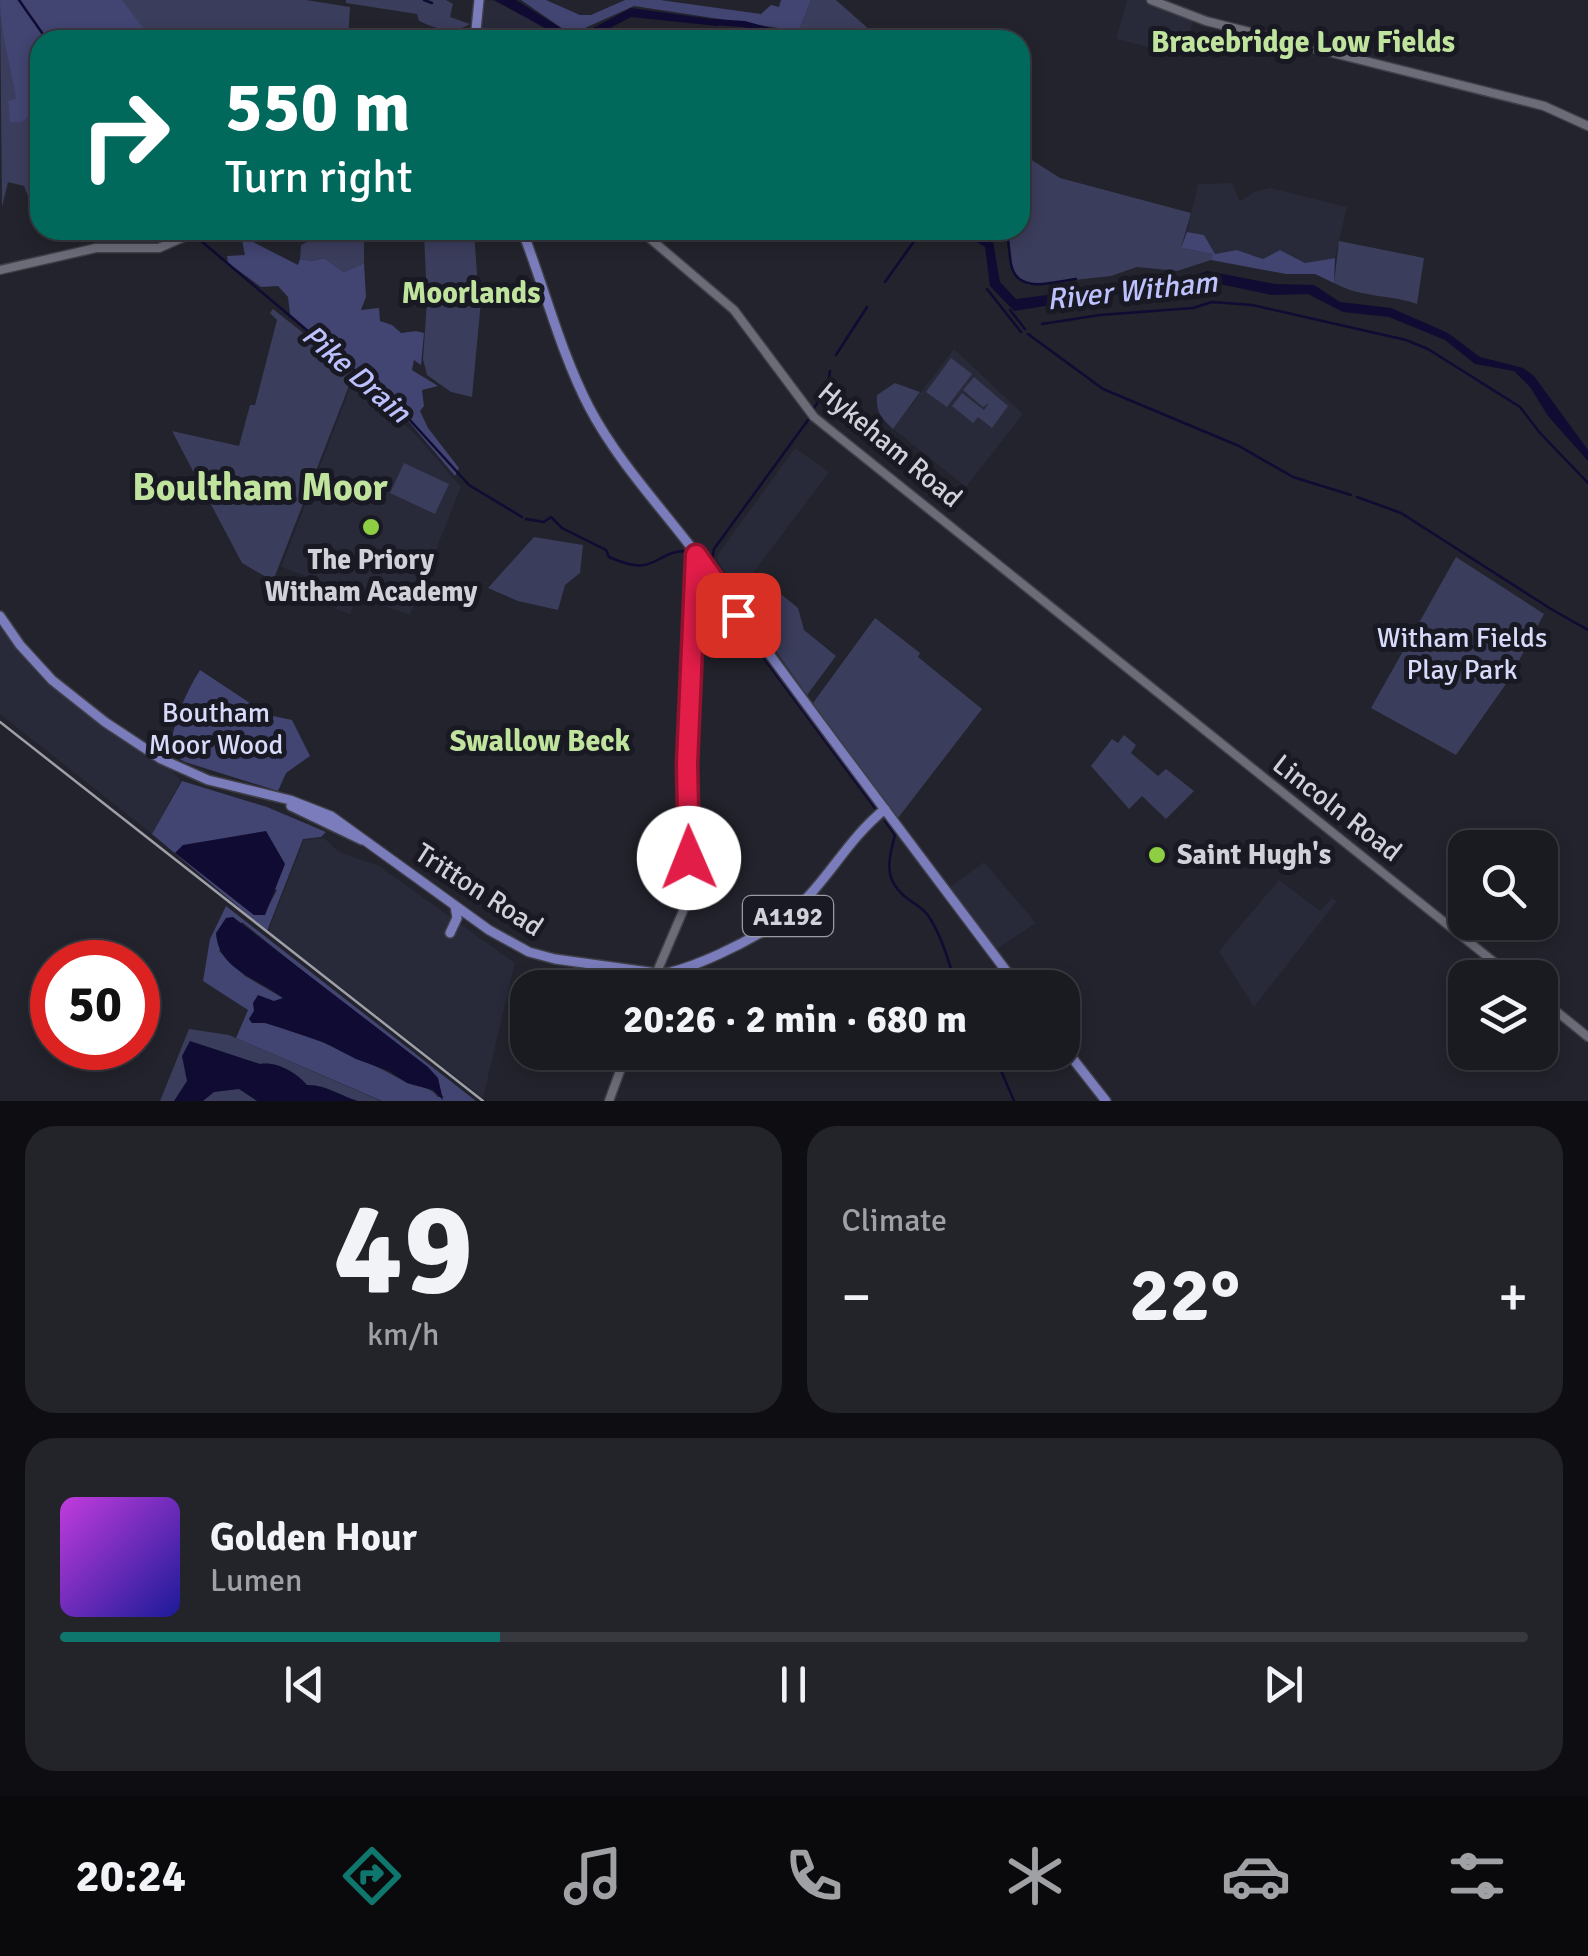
<!DOCTYPE html>
<meta charset="utf-8">
<style>
body{margin:0;font-family:Signika,sans-serif;background:#23232a;color:#f1f3f6;height:100vh;display:flex;flex-direction:column;font-size:38px;white-space:nowrap}
*{box-sizing:border-box;margin:0}
p{font-size:32px;color:#9fa1a5}
.icon{flex:none;width:55px;height:55px;fill:none;stroke:currentColor;stroke-width:2;stroke-linecap:round;stroke-linejoin:round}
.map{position:relative;height:1101px;overflow:hidden}
.sheet{display:flex;flex-direction:column;gap:25px;padding:25px;background:#0e0e12;flex:1}
.sheet>*{flex:none}
.banner{position:absolute;left:30px;top:30px;width:1000px;height:210px;border-radius:30px;box-shadow:0 5px 15px #0003,0 0 0 2px #38383f;background:#00695c;color:#fff;overflow:hidden}
.tools{position:absolute;left:1448px;top:830px;display:grid;gap:20px}
.tools a{display:grid;place-items:center;width:110px;height:110px;border-radius:20px;background:#1a1a21;box-shadow:0 5px 15px #0003,0 0 0 2px #38383f;font-size:50px}
.speed{position:absolute;left:30px;top:940px;display:flex;gap:20px;font-size:50px;font-weight:700;text-align:center}
.speed>*{display:grid;place-content:center;width:130px;height:130px;border-radius:50%;background:#1a1a21;box-shadow:0 5px 15px #0003,0 0 0 2px #38383f;line-height:1}
.speed .limit{border:15px solid #d22;background:#fff;color:#111}
.pin{position:absolute;display:grid;place-items:center;width:85px;height:85px;color:#fff;margin:-42px;border-radius:20px;box-shadow:0 5px 15px #0006}
.me{position:absolute;width:110px;margin:-55px;rotate:359deg;stroke-linejoin:round;filter:drop-shadow(0 0 8px #0008)}
.turn{display:flex;align-items:center;gap:35px;height:210px;padding:0 30px;font-size:45px}
.turn .icon{width:130px;height:130px;stroke-width:2.5}
.turn b{display:block;font-size:70px;line-height:85px}
.big{font-size:75px;font-weight:800;line-height:1.1}
.sheet .tile{flex:1;display:flex;flex-direction:column;justify-content:center;gap:15px;min-width:0;padding:0 35px;border-radius:30px;background:#23232a}
.sheet .dial{align-items:center;gap:0}
.dial b{font-size:130px;line-height:1}
.song{display:flex;align-items:center;gap:30px}
.cover{width:120px;height:120px;border-radius:15px;background:linear-gradient(135deg,hsl(290 70% 55%),hsl(240 70% 35%))}
.played{height:10px;border-radius:5px;background:linear-gradient(90deg,#0f766e 30%,#38383f 30%)}
.keys{display:flex;justify-content:space-around;direction:ltr}
.heat{display:flex;justify-content:space-between;align-items:center;font-size:55px;direction:ltr}
.sheet .tiles{flex:1;display:grid;gap:25px;grid-template-columns:1fr 1fr}
.tile:last-child{grid-column:span 2}
.trip{position:absolute;left:510px;top:970px;width:570px;height:100px;border-radius:30px;background:#1a1a21;box-shadow:0 5px 15px #0003,0 0 0 2px #38383f;font-weight:800;line-height:100px;text-align:center}
.menu{display:flex;height:160px;justify-content:space-around;align-items:center;background:#0a0a0d;color:#9fa1a5}
.menu .icon{width:70px;height:70px}
.menu .current{color:#0f766e}
.menu b{font-size:45px;color:#f1f3f6}
.map>svg:first-child{display:block}
</style>
<div class="map">
<svg width="1588" height="1101" viewBox="0 0 1588 1101">
<rect width="100%" height="100%" fill="#22232c"/>
<!-- built -->
<path fill="#282939" d="M 485,0 L 494,1 L 527,17 L 556,37 L 555,40 L 480,39 Z
M 1127,0 L 1151,0 L 1193,17 L 1190,36 L 1173,37 L 1168,44 L 1156,49 L 1116,39 Z
M 1232,183 L 1240,201 L 1256,191 L 1271,188 L 1347,207 L 1335,258 L 1305,263 L 1280,250 L 1263,259 L 1237,250 L 1214,254 L 1204,235 L 1187,232 L 1198,184 Z
M 954,349 L 1023,414 L 966,487 L 893,429 Z
M 353,380 L 414,433 L 461,487 L 410,615 L 357,596 L 350,614 L 336,609 L 343,590 L 281,567 Z
M 795,448 L 829,472 L 738,593 L 718,561 L 718,554 Z
M 0,616 L 52,680 L 161,759 L 181,781 L 152,834 L 0,714 Z
M 324,838 L 339,852 L 379,866 L 515,963 L 483,1098 L 268,931 L 304,840 Z
M 984,862 L 1036,923 L 995,950 L 949,888 Z
M 1279,880 L 1320,911 L 1332,898 L 1337,901 L 1254,1007 L 1219,951 Z"/>
<!-- green -->
<path fill="#3b3d5c" d="M 0,0 L 306,0 L 350,7 L 348,40 L 189,40 L 155,37 L 156,40 L 40,40 L 40,210 L 30,201 L 24,186 L 8,182 L 2,207 Z
M 346,0 L 446,0 L 453,4 L 450,17 L 470,24 C 452,35 437,29 419,21 L 417,14 L 346,3 Z
M 811,0 L 836,0 L 871,31 L 870,40 L 811,40 L 799,31 Z
M 1027,157 L 1060,178 L 1191,213 L 1181,248 L 1214,254 L 1211,260 L 1177,271 L 1137,267 L 1111,276 L 1029,285 C 1006,274 1012,251 1006,230 L 1020,230 L 1020,167 Z
M 331,230 L 364,230 L 364,263 L 344,272 L 324,258 L 312,261 L 300,259 L 301,245 Z
M 474,230 L 478,289 L 482,290 L 472,397 L 451,392 L 427,375 L 423,359 L 427,301 L 424,233 Z
M 1339,241 L 1424,258 L 1417,304 C 1389,294 1361,298 1334,283 Z
M 273,309 L 354,373 L 273,581 L 242,563 L 206,495 L 192,487 L 194,473 L 172,431 L 239,446 L 250,405 L 255,405 L 277,320 L 270,313 Z
M 951,358 L 972,374 L 947,407 L 926,392 Z
M 974,377 L 1008,406 L 992,428 L 978,417 L 973,423 L 952,406 L 962,393 L 984,410 L 989,403 L 983,407 L 963,390 Z
M 895,383 L 920,392 L 893,429 C 880,417 876,412 877,395 Z
M 404,463 L 449,484 L 435,514 L 390,493 Z
M 534,537 L 583,545 L 580,573 L 565,585 L 558,610 L 518,601 L 488,588 Z
M 1456,557 L 1544,614 L 1508,681 L 1456,755 L 1371,708 Z
M 755,573 L 798,608 L 804,630 L 836,656 L 807,695 L 736,595 Z
M 875,618 L 920,653 L 918,657 L 982,709 L 898,818 L 813,703 Z
M 1124,735 L 1136,745 L 1131,753 L 1158,776 L 1166,769 L 1194,791 L 1166,819 L 1142,796 L 1129,809 L 1091,766 L 1112,739 L 1118,743 Z
M 189,1029 L 229,1035 L 381,1101 L 160,1101 Z"/>
<!-- forest -->
<path fill="#424471" fill-rule="evenodd" d="M 0,0 L 122,0 L 150,37 L 149,40 L 40,40 L 40,105 L 22,122 L 10,122 L 8,101 L 16,99 C 11,65 0,34 0,0 Z
M 521,0 L 546,0 L 580,15 L 591,15 L 625,0 L 660,0 L 761,14 L 771,5 L 779,7 L 781,0 L 811,0 L 799,31 L 634,6 L 576,32 L 566,31 Z
M 1187,232 L 1204,235 L 1215,254 L 1237,250 L 1263,259 L 1280,250 L 1305,263 L 1335,258 L 1334,283 L 1315,274 L 1286,274 L 1211,260 L 1213,254 L 1181,248 Z
M 245,238 L 298,265 L 300,259 L 312,261 L 324,258 L 344,272 L 364,263 L 366,297 L 361,310 L 379,308 L 380,321 L 392,325 L 401,333 L 416,331 L 424,333 L 421,365 L 414,360 L 412,370 L 438,386 L 422,390 L 424,406 L 420,411 L 428,428 L 459,468 L 455,476 L 410,423 L 290,314 L 288,297 L 278,286 L 261,287 L 228,263 L 227,256 L 245,255 L 242,240 Z
M 200,670 L 268,715 L 292,720 L 310,756 L 286,773 L 278,791 L 185,762 L 169,753 C 174,722 183,697 200,670 Z
M 182,781 L 267,807 L 326,832 L 321,837 L 303,839 L 267,931 L 152,834 ZM 175,852 L 277,890 L 269,905 L 254,915 Z
M 226,906 L 476,1101 L 382,1101 L 236,1038 L 248,1010 L 203,981 L 210,939 ZM 242,922 L 314,980 L 444,1097 L 438,1097 C 430,1085 416,1088 404,1081 C 357,1055 302,1031 249,1019 L 254,1011 L 283,998 L 245,976 L 219,951 Z"/>
<!-- water -->
<path fill="#0f0b33" d="M 494,0 L 516,0 L 572,35 L 580,35 L 631,8 L 718,20 L 718,26 L 631,17 L 593,37 L 567,40 Z
M 955,230 L 976,230 L 992,236 L 1000,282 L 1016,299 L 1110,287 L 1140,279 L 1176,283 L 1207,271 L 1275,284 L 1314,285 L 1340,302 L 1391,308 L 1448,333 L 1480,357 L 1523,368 L 1534,376 L 1588,450 L 1588,461 L 1548,416 L 1530,387 L 1514,371 L 1475,364 L 1445,340 L 1389,317 L 1343,312 L 1308,294 L 1272,295 L 1210,282 L 1174,293 L 1142,290 L 1014,311 L 990,286 L 985,247 Z
M 266,831 L 285,864 L 265,915 L 254,915 L 175,853 L 183,845 Z
M 233,917 L 428,1067 L 438,1078 L 443,1100 L 433,1090 L 407,1083 L 389,1071 L 356,1059 L 323,1042 L 266,1023 L 252,1023 L 249,1019 L 254,1011 L 253,1003 L 258,995 L 274,1001 L 283,998 C 258,978 218,970 216,933 L 226,918 Z
M 190,1041 L 260,1064 C 277,1061 297,1073 307,1085 C 324,1084 341,1096 358,1101 L 257,1101 L 239,1089 L 214,1092 L 203,1101 L 174,1101 L 187,1081 L 182,1056 Z"/>
<g fill="none" stroke-linecap="round" stroke-linejoin="round">
<!-- stream -->
<path stroke="#0f0b33" stroke-width="2.5" d="M 19,0 L 47,40
M 424,0 L 432,3
M 188,230 L 398,407 L 469,485 L 522,517
M 1006,230 C 1009,241 1009,252 1011,264 C 1017,295 1053,282 1076,279
M 885,282 L 922,230
M 987,289 L 1021,332
M 1010,310 L 1025,329
M 1042,324 L 1100,315 L 1193,308 L 1212,302 L 1252,305 L 1406,340 L 1428,349 L 1520,407 L 1540,433 L 1588,483
M 1028,334 L 1103,389 L 1239,446 L 1293,477 L 1351,495
M 836,355 L 867,307
M 814,408 L 828,386 L 830,371
M 1357,497 L 1401,513 L 1551,609 L 1588,630
M 526,519 L 544,522 L 551,517 L 562,528 L 606,550 L 609,557 C 618,561 634,567 644,565 C 658,563 666,551 685,551
M 720,571 L 712,560 L 714,549 L 808,420
M 703,576 L 875,808
M 885,821 L 895,835 C 888,862 883,880 908,899 C 915,904 921,907 927,914 C 942,935 949,963 957,988
M 993,1052 L 1014,1101"/>
<!-- river -->
<path stroke="#0f0b33" stroke-width="6" d="M 714,22 L 744,24 L 803,40"/>
<defs>
<path id="secondary" d="M 1151,0 L 1206,21 L 1544,106 L 1588,126
M 640,230 L 734,310 L 814,417 L 1514,978
M 0,270 L 96,248 L 159,248 L 200,230
M 650,988 L 689,897 L 687,764 L 696,555
M 1540,998 L 1588,1037
M 609,1101 L 627,1052"/>
<path id="primary" d="M 475,40 L 479,0
M 522,230 C 545,289 560,351 589,407 C 620,466 667,513 706,567 C 808,709 914,848 1019,988
M 0,616 L 20,645 L 52,680 L 105,722 L 161,759 L 208,780 L 290,800 L 331,816 L 489,930 L 529,952 L 555,959 L 656,973
M 291,806 L 362,840
M 450,933 L 457,918 L 455,906
M 637,972 C 663,989 774,930 797,908 C 830,877 848,839 885,809
M 1062,1045 L 1106,1101"/>
</defs>
<!-- secondary casing -->
<use href="#secondary" stroke="#3e3f47" stroke-width="11"/>
<!-- primary casing -->
<use href="#primary" stroke="#3e3f47" stroke-width="12"/>
<!-- secondary -->
<use href="#secondary" stroke="#6b6c78" stroke-width="8"/>
<!-- primary -->
<use href="#primary" stroke="#7a7cbb" stroke-width="9"/>
<!-- rail -->
<path stroke="#9e9fa7" stroke-width="2.5" d="M 0,722 L 483,1101"/>
</g>
<g fill="none" stroke-linecap="round" stroke-linejoin="round">
<defs>
<path id="route" d="M 689,858 L 687,764 L 696,555 L 738,615"/>
</defs>
<!-- route casing -->
<use href="#route" stroke="#92132f" stroke-width="25"/>
<!-- route -->
<use href="#route" stroke="#e11d48" stroke-width="18"/>
</g>
<!-- markers -->
<g fill="#8ece43" stroke="#181922" stroke-width="4">
<circle cx="371" cy="527" r="10"/>
<circle cx="1157" cy="855" r="10"/>
</g>
<g text-anchor="middle" dominant-baseline="central" stroke-width="10" stroke-linejoin="round" paint-order="stroke">
<!-- shield labels -->
<rect fill="#181922" stroke="#9a9aa2" stroke-width="2.5" x="743" y="896" width="90" height="40" rx="8"/>
<g font-size="25" font-weight="bold" fill="#d1d2d9">
<text x="788" y="916">A1192</text>
</g>
<!-- street labels -->
<g font-size="28" fill="#d1d2d9" stroke="#181922">
<text transform="translate(890 445) rotate(40)">Hykeham Road</text>
<text transform="translate(1337 808) rotate(38)">Lincoln Road</text>
<text transform="translate(479 890) rotate(33)">Tritton Road</text>
</g>
<!-- poi labels -->
<g font-size="28" font-weight="bold" fill="#d1d2d9" stroke="#181922">
<text x="371" y="560">The Priory<tspan x="371" dy="32">Witham Academy</tspan></text>
<text x="1177" y="855" text-anchor="start">Saint Hugh's</text>
</g>
<!-- park labels -->
<g font-size="28" fill="#d7daf9" stroke="#181922">
<text x="1462" y="638">Witham Fields<tspan x="1462" dy="32">Play Park</tspan></text>
<text x="216" y="713">Boutham<tspan x="216" dy="32">Moor Wood</tspan></text>
</g>
<!-- neighbourhood labels -->
<g font-size="30" font-weight="bold" fill="#c0e49e" stroke="#181922">
<text x="1303" y="42">Bracebridge Low Fields</text>
<text x="471" y="293">Moorlands</text>
<text x="540" y="741">Swallow Beck</text>
</g>
<!-- water labels -->
<g font-size="30" font-style="italic" fill="#bdc1fd" stroke="#181922">
<text transform="translate(1132 291) rotate(-6)">River Witham</text>
<text transform="translate(356 374) rotate(41)">Pike Drain</text>
</g>
<!-- district labels -->
<g font-size="38" font-weight="bold" fill="#c0e49e" stroke="#181922">
<text x="260" y="487">Boultham Moor</text>
</g>
</g>
</svg>
<div class="tools">
<a><svg class="icon" aria-label="search" viewBox="0 0 24 24"><circle cx="10" cy="10" r="6"/><path d="M15 15l6 6"/></svg></a>
<a><svg class="icon" aria-label="layers" viewBox="0 0 24 24"><path d="M12 4l9 5-9 5-9-5zM3 14l9 5 9-5"/></svg></a>
</div>
<div class="speed"><div class="limit">50</div></div>
<div class="pin" style="left:738px;top:615px;background:#d93025"><svg class="icon" aria-label="arrive" viewBox="0 0 24 24"><path d="M6 21V4h12l-3 4 3 4H6"/></svg></div>
<svg class="me" style="left:689px;top:858px" viewBox="-20 -20 40 40"><circle r="19" fill="#fff"/><path d="M0-13L10 11 0 6-10 11z" fill="#e11d48"/></svg>
<div class="trip">20:26 · 2 min · 680 m</div>
<div class="banner">
<div class="turn"><svg class="icon" aria-label="right" viewBox="0 0 24 24"><path d="M7 20v-9h11M14 6l5 5-5 5"/></svg><div><b>550 m</b>Turn right</div></div>
</div>
</div>
<section class="sheet">
<div class="tiles">
<div class="tile dial"><b>49</b><p>km/h</p></div>
<div class="tile"><p>Climate</p>
<div class="heat"><a>−</a><b class="big">22°</b><a>+</a></div>
</div>
<div class="tile">
<div class="song"><i class="cover"></i><div><b>Golden Hour</b><p>Lumen</p></div></div>
<div class="played"></div>
<div class="keys"><svg class="icon" aria-label="previous" viewBox="0 0 24 24"><path d="M18 5L8 12l10 7zM5 5v14"/></svg><svg class="icon" aria-label="pause" viewBox="0 0 24 24"><path d="M8 5v14M16 5v14"/></svg><svg class="icon" aria-label="next" viewBox="0 0 24 24"><path d="M6 5l10 7-10 7zM19 5v14"/></svg></div>
</div>
</div>
</section>
<nav class="menu">
<b>20:24</b>
<svg class="icon current" aria-label="directions" viewBox="0 0 24 24"><path d="M12 3l9 9-9 9-9-9zM9 14v-3h6M13 9l2 2-2 2"/></svg>
<svg class="icon" aria-label="music" viewBox="0 0 24 24"><path d="M9 18V5l10-2v13"/><circle cx="6" cy="18" r="3"/><circle cx="16" cy="16" r="3"/></svg>
<svg class="icon" aria-label="phone" viewBox="0 0 24 24"><path d="M5 4h4l2 5-3 2q2 4 5 5l2-3 5 2v4C11 20 4 13 5 4z"/></svg>
<svg class="icon" aria-label="climate" viewBox="0 0 24 24"><path d="M12 3v18M4 7l16 10M4 17L20 7"/></svg>
<svg class="icon" aria-label="car" viewBox="0 0 24 24"><path d="M5 17H2v-5l4-1 3-4h7l3 4 3 1v5h-3M9 17h6M6 11h13"/><circle cx="7" cy="17" r="2"/><circle cx="17" cy="17" r="2"/></svg>
<svg class="icon" aria-label="filters" viewBox="0 0 24 24"><path d="M4 7h16M4 17h16"/><circle cx="9" cy="7" r="2"/><circle cx="15" cy="17" r="2"/></svg>
</nav>
